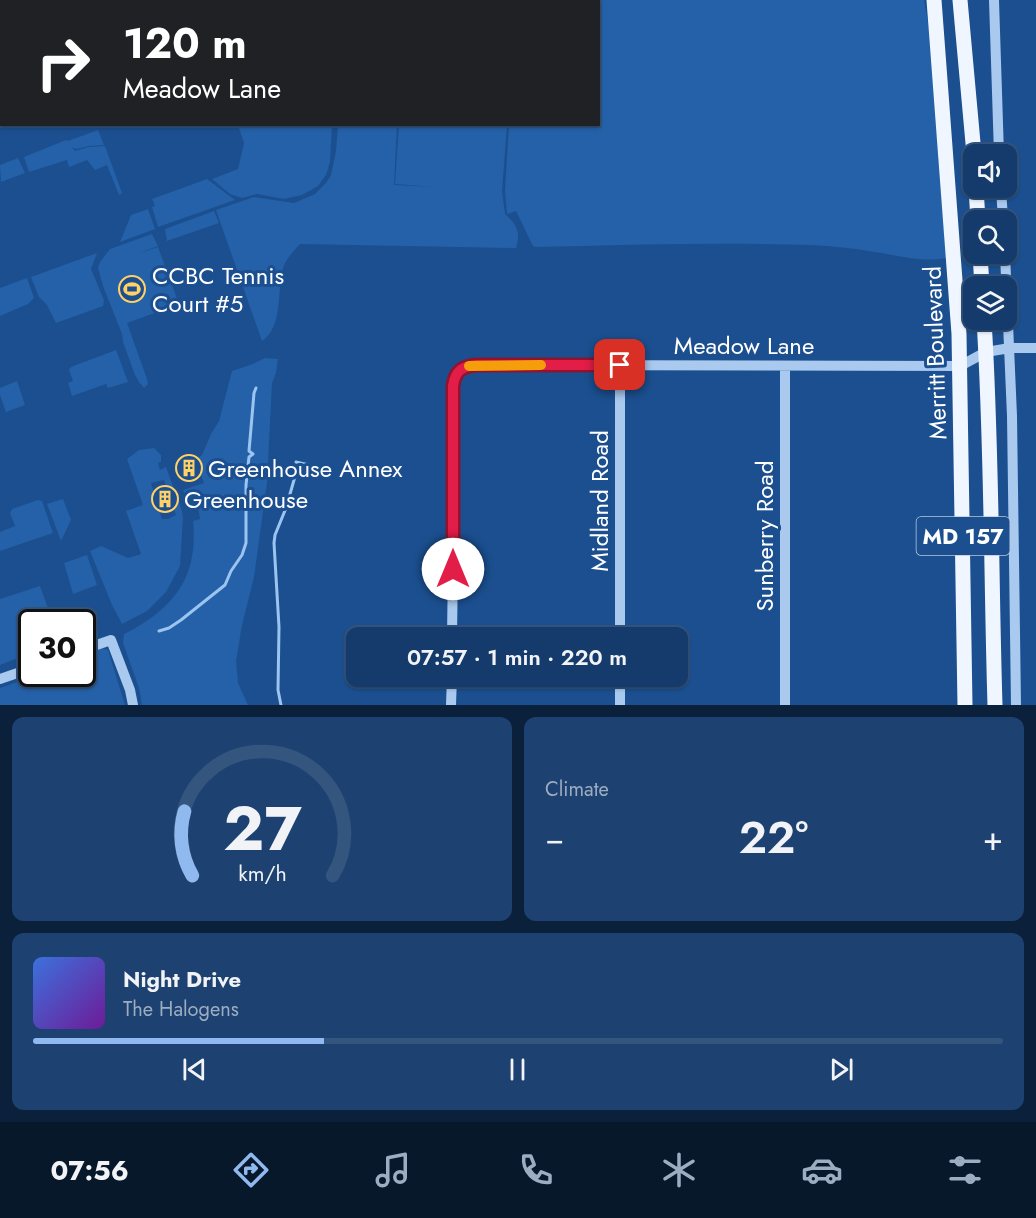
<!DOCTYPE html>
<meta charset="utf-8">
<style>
body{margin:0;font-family:Jost,sans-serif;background:#1d4271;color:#f1f3f6;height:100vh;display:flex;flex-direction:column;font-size:22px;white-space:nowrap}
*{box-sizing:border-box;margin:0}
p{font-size:20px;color:#9dadc1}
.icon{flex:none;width:33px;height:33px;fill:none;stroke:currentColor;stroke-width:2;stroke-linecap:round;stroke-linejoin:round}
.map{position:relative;height:705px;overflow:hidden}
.panel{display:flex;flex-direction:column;gap:12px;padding:12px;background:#0b203b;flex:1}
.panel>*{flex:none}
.top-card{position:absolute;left:0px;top:0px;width:600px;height:126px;box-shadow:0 2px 4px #0004,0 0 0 2px #33557e;background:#202124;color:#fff;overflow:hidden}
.tools{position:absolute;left:963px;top:144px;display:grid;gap:12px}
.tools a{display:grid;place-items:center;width:54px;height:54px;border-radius:12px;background:#143b6b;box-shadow:0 2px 4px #0004,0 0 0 2px #33557e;font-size:30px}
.speed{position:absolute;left:18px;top:609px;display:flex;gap:12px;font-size:30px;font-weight:700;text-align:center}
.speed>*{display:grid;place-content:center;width:78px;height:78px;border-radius:50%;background:#143b6b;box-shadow:0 2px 4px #0004,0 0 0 2px #33557e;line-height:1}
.speed .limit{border:3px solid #111;border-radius:9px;background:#fff;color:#111}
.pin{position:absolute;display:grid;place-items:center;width:51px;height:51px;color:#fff;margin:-26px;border-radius:12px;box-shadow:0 3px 9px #0006}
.me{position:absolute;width:66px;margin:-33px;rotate:0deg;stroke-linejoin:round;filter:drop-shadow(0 0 4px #0008)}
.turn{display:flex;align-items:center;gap:21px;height:126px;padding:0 24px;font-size:27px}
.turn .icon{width:78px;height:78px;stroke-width:2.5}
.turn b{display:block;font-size:42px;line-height:51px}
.big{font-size:45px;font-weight:600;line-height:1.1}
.panel .card{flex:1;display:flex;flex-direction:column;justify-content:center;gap:9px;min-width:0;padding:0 21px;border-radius:12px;background:#1d4271}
.panel .dial{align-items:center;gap:0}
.dial svg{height:156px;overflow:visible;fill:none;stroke:#33557e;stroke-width:7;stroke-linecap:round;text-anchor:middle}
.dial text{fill:#f1f3f6;stroke:none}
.song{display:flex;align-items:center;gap:18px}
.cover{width:72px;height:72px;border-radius:9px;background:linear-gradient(135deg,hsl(220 70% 55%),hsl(280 70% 35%))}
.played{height:6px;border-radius:3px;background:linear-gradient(90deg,#90b9f0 30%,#33557e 30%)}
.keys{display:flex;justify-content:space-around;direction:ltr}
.heat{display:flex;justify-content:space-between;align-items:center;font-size:33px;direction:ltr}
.panel .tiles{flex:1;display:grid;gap:12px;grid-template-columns:1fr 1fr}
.card:last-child{grid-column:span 2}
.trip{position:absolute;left:346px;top:627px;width:342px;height:60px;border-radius:12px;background:#143b6b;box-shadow:0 2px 4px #0004,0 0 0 2px #33557e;font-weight:600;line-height:60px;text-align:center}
.tab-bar{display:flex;height:96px;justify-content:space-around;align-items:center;background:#08182b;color:#9dadc1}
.tab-bar .icon{width:42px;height:42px}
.tab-bar .current{color:#90b9f0}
.tab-bar b{font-size:27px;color:#f1f3f6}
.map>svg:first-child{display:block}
</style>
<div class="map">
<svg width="1036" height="705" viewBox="0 0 1036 705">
<rect width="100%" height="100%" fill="#1b4f8f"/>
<!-- green -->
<path fill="#2461a8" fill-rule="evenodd" d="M 0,0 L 405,0 L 405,2 L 2,2 L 2,63 L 0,64 Z
M 517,0 L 924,0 L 928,23 L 946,258 C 922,263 897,255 874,252 C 853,248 831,246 810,245 C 719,242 627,245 535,247 L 533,246 L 516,211 L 507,214 L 505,191 L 509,125 L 598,124 L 598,2 L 517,1 Z
M 238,125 L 332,125 L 330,162 L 326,175 L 318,186 L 302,195 L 284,199 L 257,194 L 242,198 L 230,194 L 212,179 L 238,169 L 244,143 Z
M 360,125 L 368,126 L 369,124 L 397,125 L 394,185 L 435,187 L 395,184 L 399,125 L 507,125 L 502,191 L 505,214 C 517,225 521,232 516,248 L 300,244 C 294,251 286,259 283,268 C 277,290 283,328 262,341 L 216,210 L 254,197 L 294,203 L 315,194 L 326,183 L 331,175 L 336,151 L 338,125 Z
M 98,130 L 104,145 L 89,146 L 76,149 L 72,147 L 75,151 L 88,147 L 105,146 L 122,193 L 119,195 L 107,165 L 95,170 L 87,160 L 69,167 L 67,160 L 29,172 L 24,157 L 66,140 L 68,141 Z
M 18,158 L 25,173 L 1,182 L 0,165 Z
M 207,179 L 235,200 L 158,227 L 152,207 L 155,206 L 152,199 Z
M 148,209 L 155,229 L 120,242 L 131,215 Z
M 214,211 L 219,223 L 167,241 L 165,229 Z
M 152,234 L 158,246 L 137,254 L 158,247 L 179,304 L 127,323 L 147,379 L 148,384 L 144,388 L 139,382 L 135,375 L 123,342 L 122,334 L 103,286 L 98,268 L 100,262 L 110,249 Z
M 97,253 L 91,269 L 104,300 L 103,306 L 56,323 L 47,305 L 39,297 L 31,277 Z
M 27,278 L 34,298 L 28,304 L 0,316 L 0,288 Z
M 116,350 L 128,382 L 108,388 L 106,384 L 72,396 L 68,383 L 73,381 L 69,370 L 71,367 Z
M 265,358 L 278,359 L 276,373 L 272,383 L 267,483 L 254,577 L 242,625 L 236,661 L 238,683 L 248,705 L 142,705 L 139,688 L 123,643 L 124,634 C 172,610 199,578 193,521 L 200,519 L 196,494 L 186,497 L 183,490 L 204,483 L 195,460 L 202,455 L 211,434 L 219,421 L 232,371 L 253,364 Z
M 17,381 L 25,405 L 6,412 L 0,395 L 0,388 Z
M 154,448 L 161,455 L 161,462 L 158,463 L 160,470 L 166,467 L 182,511 L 183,518 L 180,566 L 166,592 L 147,611 L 122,624 L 112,605 L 90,551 L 101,546 L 128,558 L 141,554 L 126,511 L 143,505 L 127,459 L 139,450 ZM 164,480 L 176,515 L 168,519 L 162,519 L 151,483 Z
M 63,499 L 71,520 L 61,541 L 47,504 Z
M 38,500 L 42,501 L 53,533 L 0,551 L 0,532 L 15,526 L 10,513 L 12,509 Z
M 87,555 L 97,585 L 73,594 L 64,563 Z
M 40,586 L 53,622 L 32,622 L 31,653 L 0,665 L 0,599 Z
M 84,612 C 93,613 97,617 98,626 L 94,633 L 83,637 L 82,622 L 71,622 L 76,616 Z
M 101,648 L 108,650 L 125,705 L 0,705 L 0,688 L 40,674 L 82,674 L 83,654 Z"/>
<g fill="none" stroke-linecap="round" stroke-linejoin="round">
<!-- stream -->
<path stroke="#9cc4f0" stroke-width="3" d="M 253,454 L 249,451 L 254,393 L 256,388
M 296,462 L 309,465
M 159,631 L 169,628 L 181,620 L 225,585 L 231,571 L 242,555 L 246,543 L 246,485 L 249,457 L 253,454
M 281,705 L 278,690 L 279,627 L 274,543 L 275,535 L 286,508 L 298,466 L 300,463"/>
<!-- minor -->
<path stroke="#a9c9ee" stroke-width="10" d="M 994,0 L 999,154
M 0,46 L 2,45
M 1001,188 L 1003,220
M 1005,254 L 1012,416 L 1016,705
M 785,366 L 785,705
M 452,638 L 454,490 L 453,386 C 455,371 462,366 477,365 L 960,366 L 986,352 L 1010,348 L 1036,348
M 620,638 L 620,365
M 82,650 L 111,640 L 130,690 L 133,705
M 0,679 L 32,668
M 451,705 L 452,676
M 620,705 L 620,676"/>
<!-- major -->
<path stroke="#f0f6ff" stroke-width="15" d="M 934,0 L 959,334 L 965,705
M 960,0 L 974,154
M 976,188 L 978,220
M 980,254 L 982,286
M 984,320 C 992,448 991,577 995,705"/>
</g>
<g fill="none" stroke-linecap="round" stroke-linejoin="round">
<defs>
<path id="route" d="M 453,569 L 453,386 C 455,371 462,366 477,365 L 620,365"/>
</defs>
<!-- route casing -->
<use href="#route" stroke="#92132f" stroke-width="15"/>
<!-- route -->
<use href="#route" stroke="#e11d48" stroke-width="10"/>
<!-- slow -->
<path stroke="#f59e0b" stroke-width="10" d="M 469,366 L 541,365"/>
</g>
<!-- icons -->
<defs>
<symbol id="stadium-ring" viewBox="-11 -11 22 22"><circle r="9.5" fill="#1b4f8f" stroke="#ffd166" stroke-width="1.5"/><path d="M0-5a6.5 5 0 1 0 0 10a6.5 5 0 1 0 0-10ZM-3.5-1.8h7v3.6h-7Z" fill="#ffd166"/></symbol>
<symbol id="building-ring" viewBox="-11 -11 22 22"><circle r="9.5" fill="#1b4f8f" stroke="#ffd166" stroke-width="1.5"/><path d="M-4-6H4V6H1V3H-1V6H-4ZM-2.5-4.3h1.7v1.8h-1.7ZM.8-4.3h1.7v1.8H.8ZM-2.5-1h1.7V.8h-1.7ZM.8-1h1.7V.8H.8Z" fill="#ffd166"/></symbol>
</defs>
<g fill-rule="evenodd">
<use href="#stadium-ring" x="117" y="274" width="30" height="30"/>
<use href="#building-ring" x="174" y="453" width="30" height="30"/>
<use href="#building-ring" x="150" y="484" width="30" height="30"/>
</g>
<g text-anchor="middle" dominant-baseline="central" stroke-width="6" stroke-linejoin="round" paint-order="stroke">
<!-- shield labels -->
<rect fill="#1b4f8f" stroke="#bbcadd" stroke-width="1.5" x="916.5" y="517" width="93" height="38" rx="4.5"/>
<g font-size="22" font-weight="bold" fill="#fff">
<text x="963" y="536">MD 157</text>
</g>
<!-- poi labels -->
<g font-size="24" fill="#fff" stroke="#1b4f8f" text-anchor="start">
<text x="152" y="275">CCBC Tennis<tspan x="152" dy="28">Court #5</tspan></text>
<text x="208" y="468">Greenhouse Annex</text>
<text x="184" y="499">Greenhouse</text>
</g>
<!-- street labels -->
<g font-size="24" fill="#fff" stroke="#1b4f8f">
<text x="744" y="345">Meadow Lane</text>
<text transform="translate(935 353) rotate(-92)">Merritt Boulevard</text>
<text transform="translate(599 501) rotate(-90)">Midland Road</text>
<text transform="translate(764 536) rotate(-90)">Sunberry Road</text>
</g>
</g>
</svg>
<div class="tools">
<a><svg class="icon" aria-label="sound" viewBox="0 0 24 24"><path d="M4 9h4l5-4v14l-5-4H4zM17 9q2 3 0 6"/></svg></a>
<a><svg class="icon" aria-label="search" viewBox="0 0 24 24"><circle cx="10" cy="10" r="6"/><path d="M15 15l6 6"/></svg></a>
<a><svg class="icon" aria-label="layers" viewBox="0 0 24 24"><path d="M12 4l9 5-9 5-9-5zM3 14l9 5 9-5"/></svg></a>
</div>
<div class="speed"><div class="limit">30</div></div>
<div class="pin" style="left:620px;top:365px;background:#d93025"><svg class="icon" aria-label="arrive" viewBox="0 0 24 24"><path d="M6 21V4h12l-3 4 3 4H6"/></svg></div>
<svg class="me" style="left:453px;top:569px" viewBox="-20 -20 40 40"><circle r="19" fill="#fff"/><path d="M0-13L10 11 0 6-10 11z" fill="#e11d48"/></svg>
<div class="trip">07:57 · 1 min · 220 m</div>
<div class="top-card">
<div class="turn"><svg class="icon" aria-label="right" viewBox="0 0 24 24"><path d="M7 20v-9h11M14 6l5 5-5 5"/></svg><div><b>120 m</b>Meadow Lane</div></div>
</div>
</div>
<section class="panel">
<div class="tiles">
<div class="card dial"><svg viewBox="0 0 100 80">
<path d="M14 69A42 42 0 1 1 86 69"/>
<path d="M14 69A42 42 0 0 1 10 36" stroke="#90b9f0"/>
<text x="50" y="56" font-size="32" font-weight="700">27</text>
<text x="50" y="72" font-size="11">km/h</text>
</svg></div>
<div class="card"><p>Climate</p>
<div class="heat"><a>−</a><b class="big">22°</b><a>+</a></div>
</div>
<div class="card">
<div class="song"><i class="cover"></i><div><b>Night Drive</b><p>The Halogens</p></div></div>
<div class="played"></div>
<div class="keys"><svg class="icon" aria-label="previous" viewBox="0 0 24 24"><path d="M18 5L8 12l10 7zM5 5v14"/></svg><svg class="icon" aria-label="pause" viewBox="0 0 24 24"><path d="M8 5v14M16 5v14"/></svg><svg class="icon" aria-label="next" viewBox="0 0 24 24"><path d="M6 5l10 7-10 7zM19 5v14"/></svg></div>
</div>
</div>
</section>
<nav class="tab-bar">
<b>07:56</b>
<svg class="icon current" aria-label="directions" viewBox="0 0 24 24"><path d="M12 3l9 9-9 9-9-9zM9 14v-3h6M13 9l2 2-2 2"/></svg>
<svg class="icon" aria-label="music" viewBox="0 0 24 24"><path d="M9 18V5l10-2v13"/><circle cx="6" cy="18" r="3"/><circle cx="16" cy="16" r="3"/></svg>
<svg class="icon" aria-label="phone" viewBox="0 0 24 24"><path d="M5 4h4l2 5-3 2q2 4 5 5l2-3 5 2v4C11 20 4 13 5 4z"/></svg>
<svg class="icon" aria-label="climate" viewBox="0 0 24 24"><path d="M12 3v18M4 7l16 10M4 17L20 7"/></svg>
<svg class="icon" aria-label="car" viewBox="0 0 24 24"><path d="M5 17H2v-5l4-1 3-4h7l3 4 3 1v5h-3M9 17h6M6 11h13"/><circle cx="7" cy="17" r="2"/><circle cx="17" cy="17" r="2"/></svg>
<svg class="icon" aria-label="filters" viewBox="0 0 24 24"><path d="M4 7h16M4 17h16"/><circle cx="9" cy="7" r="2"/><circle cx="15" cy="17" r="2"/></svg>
</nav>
